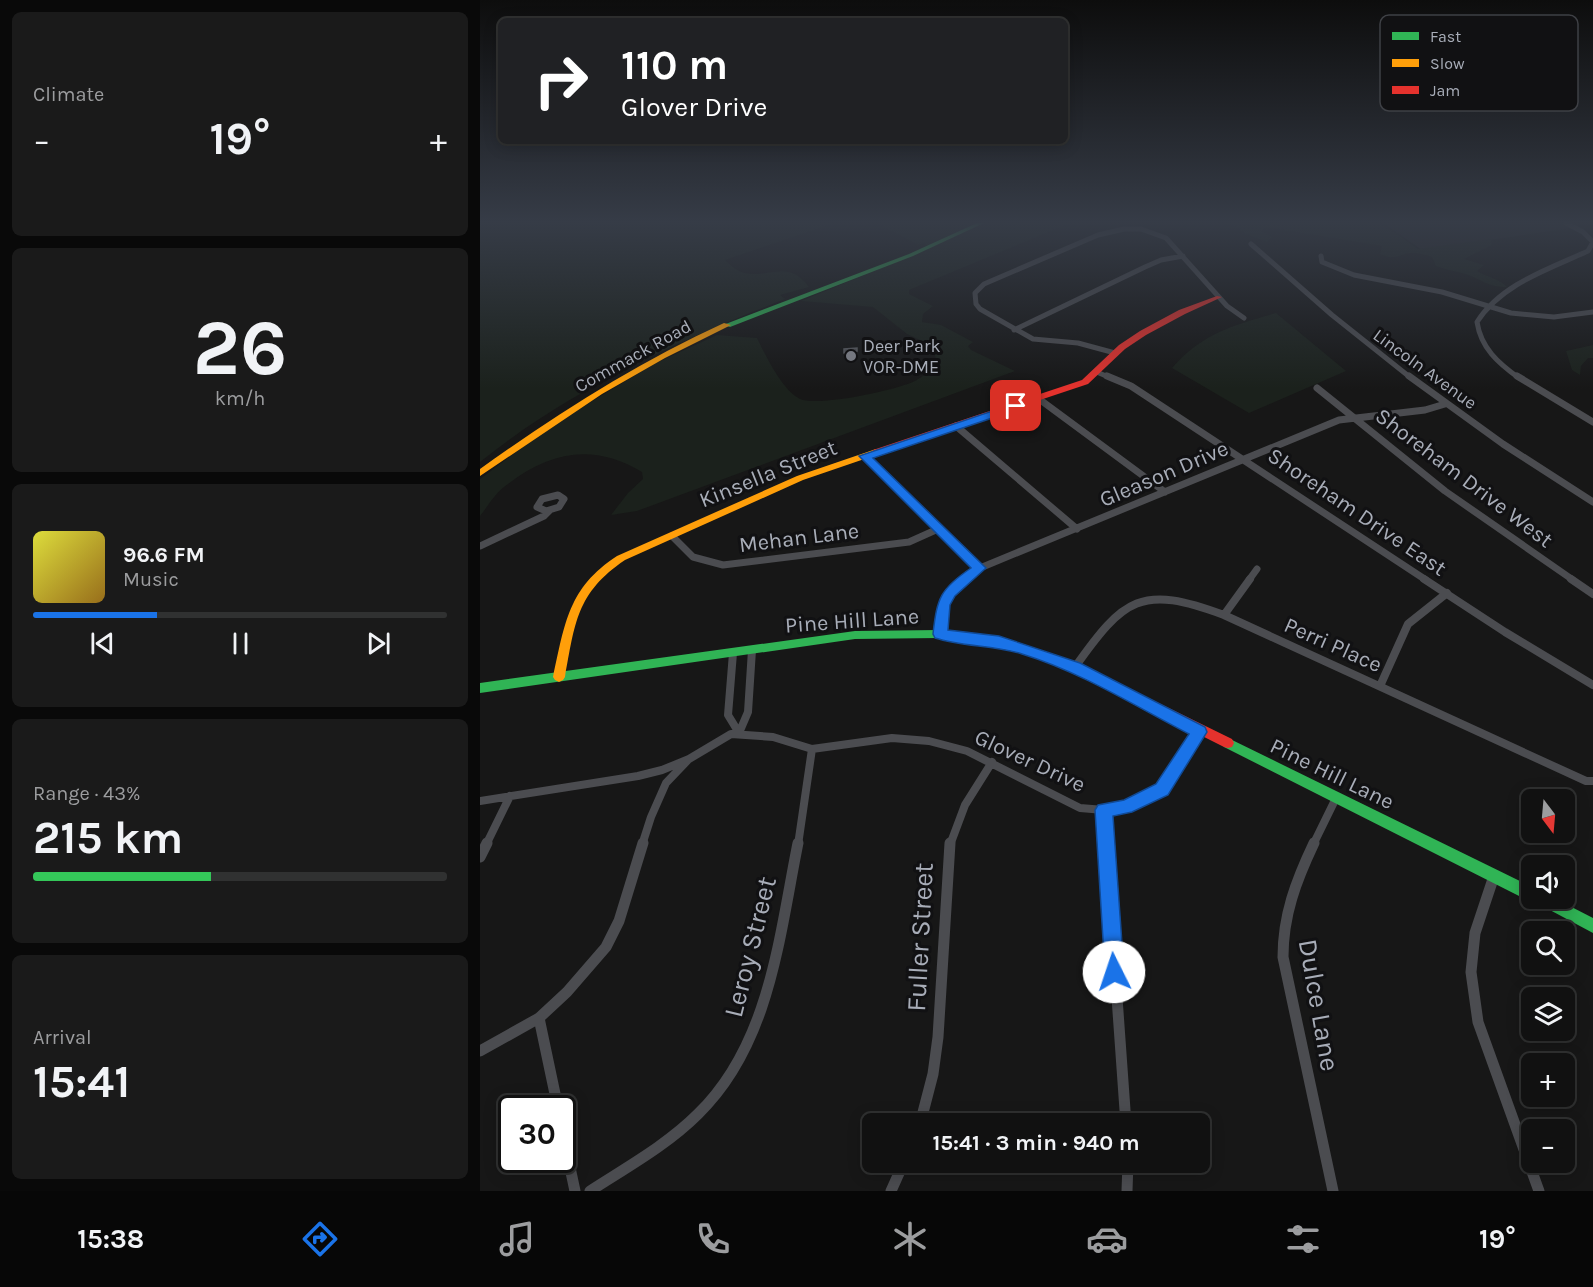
<!DOCTYPE html>
<meta charset="utf-8">
<style>
body{margin:0;font-family:Karla,sans-serif;background:#1a1a1a;color:#f1f3f6;height:100vh;display:flex;flex-direction:column;font-size:22px;white-space:nowrap}
*{box-sizing:border-box;margin:0}
p{font-size:20px;color:#9c9d9f}
.icon{flex:none;width:33px;height:33px;fill:none;stroke:currentColor;stroke-width:2;stroke-linecap:round;stroke-linejoin:round}
.map{position:relative;flex:1;overflow:hidden}
.sheet{display:flex;flex-direction:column;gap:12px;padding:12px;background:#090909;width:480px}
.sheet>*{flex:none}
.guide{position:absolute;left:18px;top:18px;width:570px;height:126px;border-radius:9px;box-shadow:0 3px 15px #0003,0 0 0 2px #303131;background:#202124;color:#fff;overflow:hidden}
.needle{width:39px;rotate:164deg}
.controls{position:absolute;left:1041px;top:789px;display:grid;gap:12px}
.controls a{display:grid;place-items:center;width:54px;height:54px;border-radius:9px;background:#111;box-shadow:0 3px 15px #0003,0 0 0 2px #303131;font-size:30px}
.speed{position:absolute;left:18px;top:1095px;display:flex;gap:12px;font-size:30px;font-weight:700;text-align:center}
.speed>*{display:grid;place-content:center;width:78px;height:78px;border-radius:50%;background:#111;box-shadow:0 3px 15px #0003,0 0 0 2px #303131;line-height:1}
.speed .limit{border:3px solid #111;border-radius:9px;background:#fff;color:#111}
.pin{position:absolute;display:grid;place-items:center;width:51px;height:51px;color:#fff;margin:-26px;border-radius:12px;box-shadow:0 3px 9px #0006}
.me{position:absolute;width:66px;margin:-33px;rotate:356deg;stroke-linejoin:round;filter:drop-shadow(0 0 4px #0008)}
.turn{display:flex;align-items:center;gap:21px;height:126px;padding:0 24px;font-size:27px}
.turn .icon{width:78px;height:78px;stroke-width:2.5}
.turn b{display:block;font-size:42px;line-height:51px}
.big{font-size:45px;font-weight:700;line-height:1.1}
.sheet .card{flex:1;display:flex;flex-direction:column;justify-content:center;gap:9px;min-width:0;padding:0 21px;border-radius:9px;background:#1a1a1a}
.sheet .dial{align-items:center;gap:0}
.dial b{font-size:78px;line-height:1}
.song{display:flex;align-items:center;gap:18px}
.cover{width:72px;height:72px;border-radius:9px;background:linear-gradient(135deg,hsl(60 70% 55%),hsl(40 70% 35%))}
.played{height:6px;border-radius:3px;background:linear-gradient(90deg,#1a73e8 30%,#303131 30%)}
.keys{display:flex;justify-content:space-around;direction:ltr}
.heat{display:flex;justify-content:space-between;align-items:center;font-size:33px;direction:ltr}
.charge{height:9px;border-radius:4px;background:linear-gradient(90deg,#34c759 43%,#303131 0)}
.trip{position:absolute;left:382px;top:1113px;width:348px;height:60px;border-radius:9px;background:#111;box-shadow:0 3px 15px #0003,0 0 0 2px #303131;font-weight:700;line-height:60px;text-align:center}
.tab-bar{display:flex;height:96px;justify-content:space-around;align-items:center;background:#070707;color:#9c9d9f}
.tab-bar .icon{width:42px;height:42px}
.tab-bar .on{color:#1a73e8}
.tab-bar b{font-size:27px;color:#f1f3f6}
main{display:flex;flex:1;min-height:0}
.map>svg:first-child{display:block}
</style>
<main>
<section class="sheet">
<div class="card"><p>Climate</p>
<div class="heat"><a>−</a><b class="big">19°</b><a>+</a></div>
</div>
<div class="card dial"><b>26</b><p>km/h</p></div>
<div class="card">
<div class="song"><i class="cover"></i><div><b>96.6 FM</b><p>Music</p></div></div>
<div class="played"></div>
<div class="keys"><svg class="icon" aria-label="previous" viewBox="0 0 24 24"><path d="M18 5L8 12l10 7zM5 5v14"/></svg><svg class="icon" aria-label="pause" viewBox="0 0 24 24"><path d="M8 5v14M16 5v14"/></svg><svg class="icon" aria-label="next" viewBox="0 0 24 24"><path d="M6 5l10 7-10 7zM19 5v14"/></svg></div>
</div>
<div class="card"><p>Range · 43%</p><b class="big">215 km</b><div class="charge"></div></div>
<div class="card"><p>Arrival</p><b class="big">15:41</b></div>
</section>
<div class="map">
<svg width="1113" height="1191" viewBox="0 0 1113 1191">
<rect width="100%" height="100%" fill="#171717"/>
<!-- built -->
<path fill="#212124" d="M 903,223 L 1081,223 L 1091,228 L 942,250 Z"/>
<!-- green -->
<path fill="#1b211c" d="M 0,223 L 354,223 L 245,260 C 250,265 258,272 265,273 C 292,278 308,259 329,287 L 300,295 L 305,299 C 198,341 91,389 0,462 Z
M 397,223 L 590,223 L 429,290 L 429,294 L 453,306 L 443,314 L 442,322 L 461,325 L 493,342 L 488,346 L 491,350 L 535,371 L 157,511 L 131,515 L 148,493 L 163,479 L 162,472 C 112,442 68,452 24,487 C 15,494 7,507 0,516 L 0,479 L 72,425 L 176,363 L 237,335 L 277,338 C 286,356 302,390 320,399 C 338,407 417,390 435,381 C 443,377 450,370 457,363 L 454,352 L 442,341 L 427,334 L 393,307 L 321,301 L 450,248 L 444,243 L 438,245 Z
M 744,223 L 901,223 L 938,249 L 1011,239 L 1012,245 L 984,259 L 1004,265 L 997,271 C 1007,277 1020,279 1027,287 C 1006,287 1002,279 985,274 C 976,271 966,270 956,266 L 952,257 C 946,255 939,253 933,253 C 919,253 916,262 900,254 L 902,246 L 786,227 L 781,231 L 792,237 L 787,242 L 766,234 L 757,227 Z
M 796,313 L 866,371 L 769,413 L 692,368 C 722,333 754,325 796,313 Z
M 1113,345 L 1113,358 L 1108,358 L 1101,366 L 1100,375 L 1092,370 L 1086,351 Z"/>
<g fill="none" stroke-linecap="round" stroke-linejoin="round">
<!-- street-far3 -->
<path stroke="#4b4c50" stroke-width="5" d="M 771,244 L 852,315 L 931,378
M 841,256 L 842,262 L 874,275 L 962,292 L 1031,313 L 1074,317 L 1113,312
M 534,330 L 665,267 L 681,260 L 703,256
M 635,353 L 598,343 L 553,339 L 500,309 L 496,304 L 495,293 L 504,284 L 618,235 L 644,229 L 661,229 L 686,238 L 747,306 L 764,318
M 619,373 L 631,378
M 1039,378 C 1018,363 1001,348 997,322 C 1021,284 1069,269 1108,251 L 1113,242 L 1103,232 L 1086,223"/>
<!-- street-far2 -->
<path stroke="#4b4c50" stroke-width="7" d="M 627,376 L 651,386 L 946,580
M 929,376 L 1023,444 L 1113,502
M 1037,376 L 1113,422
M 837,388 L 965,491 L 1093,580
M 559,399 L 685,492
M 476,426 L 597,529
M 385,457 L 500,568
M 78,495 L 84,499 L 79,507 L 66,511 L 57,507 L 62,499 Z
M 192,536 L 213,557 L 243,565 L 429,542 L 458,529
M 0,546 L 64,516 L 70,510
M 483,580 L 500,568 L 859,420 L 945,410 L 965,404
M 769,580 L 777,569"/>
<!-- street-far1 -->
<path stroke="#4b4c50" stroke-width="8" d="M 944,579 L 1025,632 L 1113,685
M 1091,579 L 1113,594
M 744,615 L 770,579
M 460,634 C 463,612 466,593 485,579
M 253,653 L 248,715 L 259,733
M 595,667 C 644,598 661,584 744,615 L 1106,781 L 1113,781
M 900,686 L 928,624 L 967,593
M 259,733 L 268,712 L 272,650
M 0,801 L 158,776 L 182,770 L 209,759 L 251,734 L 293,737 L 332,749 L 412,738 L 449,741 L 487,751 L 600,808 L 624,810 L 646,807 L 682,789 L 719,732
M 624,810 L 626,845
M 6,845 L 30,796
M 162,845 L 171,817 L 186,783 L 207,761
M 318,845 L 332,749
M 470,845 L 485,805 L 512,762
M 833,845 L 856,798"/>
<!-- street -->
<path stroke="#4b4c50" stroke-width="11" d="M 626,843 L 646,1124
M 834,843 C 816,881 803,915 803,957 L 853,1191
M 0,857 L 7,843
M 1014,876 L 995,933 L 991,972 L 998,1022 L 1059,1191
M 59,1018 L 78,1108
M 0,1051 L 59,1018 L 87,992 L 126,947 L 139,921 L 163,843
M 440,1124 L 453,1074 L 458,1037 L 470,843
M 82,1130 L 95,1191
M 110,1191 C 147,1167 187,1145 218,1114 C 290,1044 299,937 318,843
M 411,1191 L 424,1162
M 647,1191 L 648,1162"/>
<!-- fast -->
<path fill="#30b455" fill-rule="evenodd" d="M 497,223 L 504,223 L 433,256 L 250,327 L 243,325 L 429,254 Z
M 459,630 L 463,631 L 464,634 L 463,637 L 459,638 L 375,639 L 0,693 L 0,683 L 375,631 Z
M 748,738 L 1052,887 L 1052,898 L 1074,898 L 1113,918 L 1113,933 L 1053,901 L 1047,900 L 744,747 L 742,743 L 744,739 Z"/>
<!-- slow -->
<path fill="#ff9f0a" fill-rule="evenodd" d="M 244,323 L 251,325 L 185,358 L 122,394 L 0,476 L 0,469 C 78,413 157,363 244,323 Z
M 396,449 L 399,450 L 399,454 L 323,480 L 145,560 C 96,593 95,624 85,677 L 83,680 L 79,682 L 75,680 L 73,677 C 85,623 88,588 137,556 L 317,476 Z"/>
<!-- jam -->
<path fill="#e5322d" fill-rule="evenodd" d="M 737,296 L 742,297 L 705,314 L 666,335 L 645,349 L 608,384 L 399,454 L 396,455 L 392,452 L 393,450 L 602,380 L 639,345 L 660,331 L 699,310 Z
M 459,630 L 519,638 L 599,664 L 752,739 L 754,743 L 752,747 L 748,748 L 744,747 L 591,670 L 519,646 L 455,637 L 454,634 L 455,631 Z"/>
</g>
<!-- shaded-wall -->
<path fill="#28292a" d="M 377,348 L 378,357 L 365,359 L 364,353 Z"/>
<!-- building -->
<path fill="#48494d" stroke="#57595e" stroke-width="1.5" d="M 377,348 L 377,351 L 364,353 L 364,349 Z"/>
<!-- sky -->
<linearGradient id="sky" x2="0" y2="1"><stop stop-color="#0d0d0d"/><stop offset="0.57" stop-color="#363c47"/><stop offset="1" stop-color="#363c47" stop-opacity="0"/></linearGradient>
<rect width="1113" height="389" fill="url(#sky)"/>
<!-- route -->
<path fill="#1a73e8" stroke="#114b97" stroke-width="1.5" d="M 536,403 L 539,404 L 539,409 L 393,458 L 506,568 L 475,596 L 470,605 L 468,630 L 519,636 L 600,663 L 725,727 L 727,732 L 688,795 L 652,812 L 633,816 L 644,972 L 641,979 L 634,982 L 627,979 L 625,972 L 615,810 L 618,805 L 644,800 L 676,784 L 709,734 C 655,706 601,672 542,654 C 514,645 483,647 455,638 L 453,634 C 457,598 460,589 491,568 L 379,456 Z"/>
<!-- markers -->
<circle fill="#757880" stroke="#111113" stroke-width="2" cx="371" cy="356" r="6"/>
<g text-anchor="middle" dominant-baseline="central" stroke-width="6" stroke-linejoin="round" paint-order="stroke">
<!-- far-poi labels -->
<g font-size="18" fill="#a8adb8" stroke="#111113" text-anchor="start">
<text x="383" y="346">Deer Park<tspan x="383" dy="21">VOR-DME</tspan></text>
</g>
<!-- far-street labels -->
<g font-size="18" fill="#a8adb8" stroke="#111113">
<text transform="translate(153 356) rotate(-29)">Commack Road</text>
<text transform="translate(945 369) rotate(36)">Lincoln Avenue</text>
</g>
<!-- street labels -->
<g font-size="22" fill="#a8adb8" stroke="#111113">
<text transform="translate(288 474) rotate(-22)">Kinsella Street</text>
<text transform="translate(684 474) rotate(-23)">Gleason Drive</text>
<text transform="translate(984 478) rotate(37)">Shoreham Drive West</text>
<text transform="translate(877 512) rotate(34)">Shoreham Drive East</text>
<text transform="translate(319 538) rotate(-7)">Mehan Lane</text>
<text transform="translate(372 621) rotate(-4)">Pine Hill Lane</text>
<text transform="translate(853 645) rotate(24)">Perri Place</text>
<text transform="translate(550 761) rotate(25)">Glover Drive</text>
<text transform="translate(852 774) rotate(26)">Pine Hill Lane</text>
</g>
<!-- near-street labels -->
<g font-size="27" fill="#a8adb8" stroke="#111113">
<text transform="translate(440 937) rotate(-87)">Fuller Street</text>
<text transform="translate(270 947) rotate(-76)">Leroy Street</text>
<text transform="translate(839 1005) rotate(80)">Dulce Lane</text>
</g>
</g>
<!-- legend -->
<rect x="900" y="15" width="198" height="96" rx="9" fill="#111113" stroke="#3e4045" stroke-width="1.5"/>
<rect x="912" y="32" width="27" height="8" fill="#30b455"/>
<rect x="912" y="59" width="27" height="8" fill="#ff9f0a"/>
<rect x="912" y="86" width="27" height="8" fill="#e5322d"/>
<g font-size="16" fill="#a8adb8">
<text x="950" y="42">Fast</text>
<text x="950" y="69">Slow</text>
<text x="950" y="96">Jam</text>
</g>
</svg>
<div class="controls">
<a><svg class="needle" viewBox="-14 -14 28 28"><path d="M0-13l5 13h-10z" fill="#e53935"/><path d="M0 13l5-13h-10z" fill="#9c9d9f"/></svg></a>
<a><svg class="icon" aria-label="sound" viewBox="0 0 24 24"><path d="M4 9h4l5-4v14l-5-4H4zM17 9q2 3 0 6"/></svg></a>
<a><svg class="icon" aria-label="search" viewBox="0 0 24 24"><circle cx="10" cy="10" r="6"/><path d="M15 15l6 6"/></svg></a>
<a><svg class="icon" aria-label="layers" viewBox="0 0 24 24"><path d="M12 4l9 5-9 5-9-5zM3 14l9 5 9-5"/></svg></a>
<a>+</a>
<a>−</a>
</div>
<div class="speed"><div class="limit">30</div></div>
<div class="pin" style="left:536px;top:406px;background:#d93025"><svg class="icon" aria-label="arrive" viewBox="0 0 24 24"><path d="M6 21V4h12l-3 4 3 4H6"/></svg></div>
<svg class="me" style="left:634px;top:972px" viewBox="-20 -20 40 40"><circle r="19" fill="#fff"/><path d="M0-13L10 11 0 6-10 11z" fill="#1a73e8"/></svg>
<div class="trip">15:41 · 3 min · 940 m</div>
<div class="guide">
<div class="turn"><svg class="icon" aria-label="right" viewBox="0 0 24 24"><path d="M7 20v-9h11M14 6l5 5-5 5"/></svg><div><b>110 m</b>Glover Drive</div></div>
</div>
</div>
</main>
<nav class="tab-bar">
<b>15:38</b>
<svg class="icon on" aria-label="directions" viewBox="0 0 24 24"><path d="M12 3l9 9-9 9-9-9zM9 14v-3h6M13 9l2 2-2 2"/></svg>
<svg class="icon" aria-label="music" viewBox="0 0 24 24"><path d="M9 18V5l10-2v13"/><circle cx="6" cy="18" r="3"/><circle cx="16" cy="16" r="3"/></svg>
<svg class="icon" aria-label="phone" viewBox="0 0 24 24"><path d="M5 4h4l2 5-3 2q2 4 5 5l2-3 5 2v4C11 20 4 13 5 4z"/></svg>
<svg class="icon" aria-label="climate" viewBox="0 0 24 24"><path d="M12 3v18M4 7l16 10M4 17L20 7"/></svg>
<svg class="icon" aria-label="car" viewBox="0 0 24 24"><path d="M5 17H2v-5l4-1 3-4h7l3 4 3 1v5h-3M9 17h6M6 11h13"/><circle cx="7" cy="17" r="2"/><circle cx="17" cy="17" r="2"/></svg>
<svg class="icon" aria-label="filters" viewBox="0 0 24 24"><path d="M4 7h16M4 17h16"/><circle cx="9" cy="7" r="2"/><circle cx="15" cy="17" r="2"/></svg>
<b>19°</b>
</nav>
